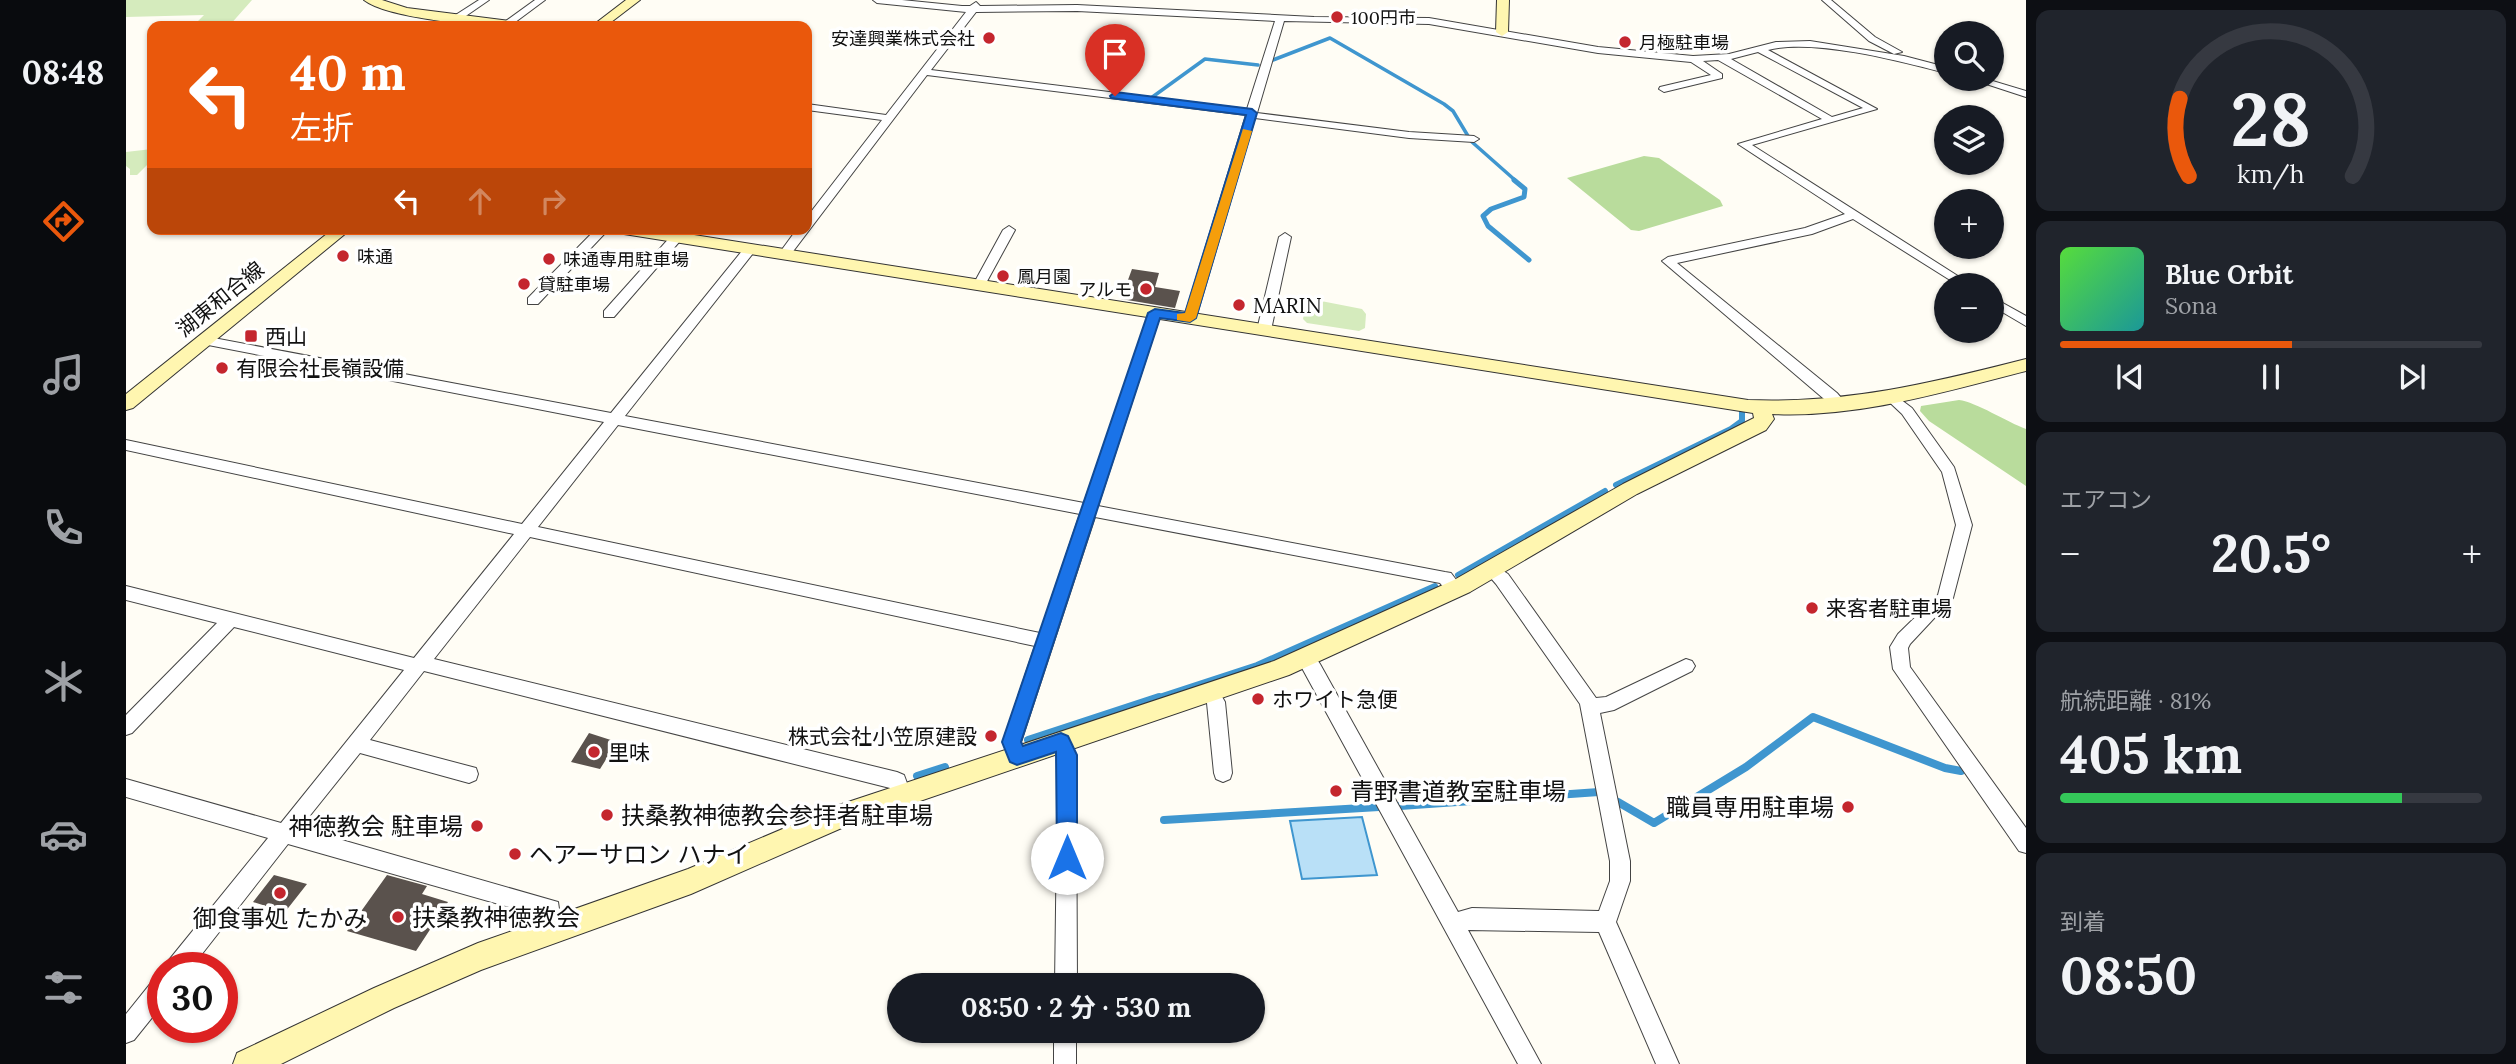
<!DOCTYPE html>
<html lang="ja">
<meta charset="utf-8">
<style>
body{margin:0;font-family:Lora,"Noto Sans JP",serif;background:#20242c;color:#f1f3f6;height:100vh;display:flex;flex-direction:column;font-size:26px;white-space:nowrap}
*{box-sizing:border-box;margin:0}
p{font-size:23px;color:#9ea1a6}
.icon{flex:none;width:38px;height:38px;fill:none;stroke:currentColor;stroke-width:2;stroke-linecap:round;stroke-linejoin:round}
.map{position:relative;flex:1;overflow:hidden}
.details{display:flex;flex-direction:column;gap:10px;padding:10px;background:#0d0f14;width:490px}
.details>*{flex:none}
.hud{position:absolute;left:21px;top:21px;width:665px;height:214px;border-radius:14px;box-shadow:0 2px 5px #0004;background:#ea580c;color:#fff;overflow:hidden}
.controls{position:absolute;left:1808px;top:21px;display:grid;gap:14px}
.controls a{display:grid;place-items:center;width:70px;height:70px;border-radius:50%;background:#171b24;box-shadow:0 2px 5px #0004;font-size:35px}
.speed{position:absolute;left:21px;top:952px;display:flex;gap:14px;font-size:35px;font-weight:700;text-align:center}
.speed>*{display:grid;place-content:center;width:91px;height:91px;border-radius:50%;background:#171b24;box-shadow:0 2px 5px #0004;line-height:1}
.speed .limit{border:10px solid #d22;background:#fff;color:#111}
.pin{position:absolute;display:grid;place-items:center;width:60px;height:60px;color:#fff;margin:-72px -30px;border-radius:50% 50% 50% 0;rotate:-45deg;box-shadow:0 0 7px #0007}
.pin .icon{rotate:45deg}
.me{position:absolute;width:77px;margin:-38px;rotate:0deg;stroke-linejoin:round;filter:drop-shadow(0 0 5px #0008)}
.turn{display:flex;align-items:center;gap:24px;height:147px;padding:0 28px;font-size:32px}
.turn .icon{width:91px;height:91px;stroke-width:2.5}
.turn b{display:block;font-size:49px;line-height:60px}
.lanes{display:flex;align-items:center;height:66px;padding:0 28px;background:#0003;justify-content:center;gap:35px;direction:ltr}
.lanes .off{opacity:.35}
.big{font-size:52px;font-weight:700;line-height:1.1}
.details .card{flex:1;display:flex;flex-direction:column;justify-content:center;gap:10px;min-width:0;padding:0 24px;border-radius:14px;background:#20242c}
.details .dial{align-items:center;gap:0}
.dial svg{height:182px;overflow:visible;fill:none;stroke:#363941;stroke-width:7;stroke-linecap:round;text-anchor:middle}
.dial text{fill:#f1f3f6;stroke:none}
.song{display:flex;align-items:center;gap:21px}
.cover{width:84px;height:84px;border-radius:10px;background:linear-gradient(135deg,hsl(110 70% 55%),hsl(180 70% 35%))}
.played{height:7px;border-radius:4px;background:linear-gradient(90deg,#ea580c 55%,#363941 55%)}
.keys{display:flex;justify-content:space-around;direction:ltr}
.heat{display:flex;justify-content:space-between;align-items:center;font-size:38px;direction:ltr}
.charge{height:10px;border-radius:5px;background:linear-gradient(90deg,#34c759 81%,#363941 0)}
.trip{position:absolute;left:761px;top:973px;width:378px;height:70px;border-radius:35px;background:#171b24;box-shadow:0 2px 5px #0004;font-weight:700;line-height:70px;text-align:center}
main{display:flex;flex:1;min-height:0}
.tabs{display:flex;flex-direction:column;width:126px;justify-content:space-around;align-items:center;background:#090b0e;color:#9ea1a6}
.tabs .icon{width:49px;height:49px}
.tabs .selected{color:#ea580c}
.tabs b{font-size:32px;color:#f1f3f6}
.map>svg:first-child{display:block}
</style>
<main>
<nav class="tabs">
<b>08:48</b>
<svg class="icon selected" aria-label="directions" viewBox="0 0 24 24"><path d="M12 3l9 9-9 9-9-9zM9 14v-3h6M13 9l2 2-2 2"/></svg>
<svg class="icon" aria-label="music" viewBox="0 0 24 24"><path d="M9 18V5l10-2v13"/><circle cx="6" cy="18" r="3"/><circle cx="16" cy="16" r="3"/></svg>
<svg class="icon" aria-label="phone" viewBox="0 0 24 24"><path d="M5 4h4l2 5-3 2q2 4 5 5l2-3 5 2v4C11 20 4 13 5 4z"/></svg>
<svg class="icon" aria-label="climate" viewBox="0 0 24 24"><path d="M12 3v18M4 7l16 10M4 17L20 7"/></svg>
<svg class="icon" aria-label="car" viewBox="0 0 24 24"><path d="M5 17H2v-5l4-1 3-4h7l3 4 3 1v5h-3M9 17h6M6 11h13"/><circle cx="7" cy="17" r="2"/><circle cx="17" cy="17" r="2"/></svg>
<svg class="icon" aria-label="filters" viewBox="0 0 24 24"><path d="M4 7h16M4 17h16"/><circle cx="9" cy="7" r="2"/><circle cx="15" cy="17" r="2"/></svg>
</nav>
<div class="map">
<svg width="1900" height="1064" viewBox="0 0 1900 1064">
<rect width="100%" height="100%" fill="#fffdf5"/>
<!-- green -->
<path fill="#d5ebbd" d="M 0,0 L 126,0 L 103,26 L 67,26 L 78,15 L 0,17 Z
M 26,149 L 26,160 L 11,175 L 4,175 L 4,169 L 0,166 L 0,152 Z
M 1195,301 L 1236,309 L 1240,314 L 1239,328 L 1233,331 L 1181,323 L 1177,319 L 1180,304 Z"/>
<!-- forest -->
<path fill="#b9dc9c" d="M 1518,156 L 1533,158 L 1594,200 L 1597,206 L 1513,231 L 1505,230 L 1441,178 Z
M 1833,400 C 1850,402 1881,422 1900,429 L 1900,486 L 1803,421 L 1794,411 L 1795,406 Z"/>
<!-- water -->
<path fill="#b9e0f7" stroke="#3f96cf" stroke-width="2" d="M 1236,817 L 1251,875 L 1176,879 L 1164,821 Z"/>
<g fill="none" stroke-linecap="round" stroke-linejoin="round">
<!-- stream-far3 -->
<path stroke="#3f96cf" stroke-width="3.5" d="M 1147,60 L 1204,38 L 1318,104 L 1327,111 L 1342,136
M 1025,98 L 1079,59 L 1132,65
M 1346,142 L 1390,181"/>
<!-- stream-far2 -->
<path stroke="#3f96cf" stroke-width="5" d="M 1388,180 L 1399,189 L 1398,197 L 1365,209 L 1357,216 L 1362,226 L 1403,260"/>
<!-- stream-far1 -->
<path stroke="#3f96cf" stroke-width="6" d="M 1490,485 L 1605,429 L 1616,421 L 1616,411
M 1332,575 L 1479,491
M 1027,699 L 1131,665 L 1309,586"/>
<!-- stream -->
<path stroke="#3f96cf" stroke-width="8" d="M 902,740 L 1033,697
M 791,776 L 819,767
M 1492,802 L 1528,823 L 1620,767 L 1687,717 L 1819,768 L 1835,771
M 1274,806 L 1473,792
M 1038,820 L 1253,807"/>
</g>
<!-- building -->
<path fill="#5a524d" d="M 1006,269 L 1033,273 L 1029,287 L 1054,291 L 1049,308 L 995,299 Z
M 463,733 L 491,742 L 474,769 L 445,762 Z
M 148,875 L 181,884 L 159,912 L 127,902 Z
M 261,875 L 301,886 L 296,894 L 322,902 L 290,951 L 221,931 Z"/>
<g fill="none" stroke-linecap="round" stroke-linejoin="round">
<defs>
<path id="street" d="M 353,0 L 363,0 L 334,20 L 328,20 L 328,16 Z
M 409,0 L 419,0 L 384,26 L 376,26 L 377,23 Z
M 747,0 L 776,0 L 836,6 L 844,6 L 850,2 L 854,6 L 951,5 L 1188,17 L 1303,18 L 1472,47 L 1567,56 L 1603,54 L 1650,42 L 1684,41 L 1778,56 L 1820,67 L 1820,73 C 1774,61 1687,38 1642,50 L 1751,109 L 1626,145 L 1846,285 L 1832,285 L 1727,219 L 1686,234 L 1551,263 L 1711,393 L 1723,407 L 1721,410 L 1711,410 L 1536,261 L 1542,257 L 1679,228 L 1719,214 L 1612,144 L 1696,119 L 1592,60 L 1577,61 L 1596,74 L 1596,78 L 1538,92 L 1533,89 L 1534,87 L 1585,75 L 1565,62 L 1472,53 L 1303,24 L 1158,21 L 1131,113 L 1283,132 L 1348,136 L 1353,139 L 1348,142 L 1283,138 L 1129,118 L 1069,321 L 1064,322 L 1058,318 L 1120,115 L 801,75 L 662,258 L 654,258 L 652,255 L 671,229 L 681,229 L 681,217 L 756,120 L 681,110 L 681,104 L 760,115 L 840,12 L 751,3 ZM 951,11 L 1149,21 L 1121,109 L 805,70 L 850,12 ZM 1632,52 L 1737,108 L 1706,117 L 1605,59 Z
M 1696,0 L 1705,0 L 1749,37 L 1776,52 L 1768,54 L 1743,41 Z
M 1845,79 L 1860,79 L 1900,91 L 1900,97 Z
M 883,226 L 889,230 L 859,285 L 853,289 L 849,288 L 847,285 L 877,230 Z
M 470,229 L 483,229 L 412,304 L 402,304 L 402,298 Z
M 1159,233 L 1165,237 L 1145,330 L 1138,334 L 1131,330 L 1153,237 Z
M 550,234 L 554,235 L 554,241 L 488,317 L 478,317 L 478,311 L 546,235 Z
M 624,245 L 628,246 L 628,252 L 499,416 L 958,503 L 1023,313 L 1029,309 L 1035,313 L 972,506 L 1319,572 L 1325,573 L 1337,589 L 1335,594 C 1324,597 1321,591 1314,583 L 969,517 L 895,742 L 900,756 L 898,762 L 891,764 L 884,762 L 877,742 L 909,646 L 404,537 L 308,659 L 771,772 L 778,775 L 785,794 L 782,800 L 775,803 L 768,800 L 764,788 L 298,671 L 244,740 L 350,768 L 352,774 L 350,780 L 343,783 L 234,753 L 174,828 L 432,902 L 436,929 L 433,936 L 426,939 L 419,936 L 415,916 L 162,844 L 65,968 L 40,968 L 43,960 L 142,838 L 0,797 L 0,779 L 155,823 L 278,670 L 108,627 L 6,733 L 0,735 L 0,715 L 91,623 L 0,600 L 0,586 L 288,658 L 388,534 L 0,450 L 0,440 L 396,524 L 478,422 L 77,344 L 70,340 L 72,337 L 77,336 L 485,413 L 620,246 ZM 492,425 L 954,514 L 914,633 L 412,527 Z
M 1866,297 L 1900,316 L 1900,326 L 1866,306 Z
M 1766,393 L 1786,408 L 1828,467 L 1846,525 L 1827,598 L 1784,644 L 1782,648 L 1784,667 L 1900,828 L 1900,853 L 1893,851 L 1767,669 L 1764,647 L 1772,634 L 1812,595 L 1830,525 L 1816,472 L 1776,414 L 1759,398 L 1761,395 Z
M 1365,563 L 1382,574 L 1470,698 L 1480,697 L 1560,659 L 1566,661 L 1569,666 L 1566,671 L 1488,710 L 1474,713 L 1504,861 L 1504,881 L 1490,922 L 1553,1064 L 1530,1064 L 1473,932 L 1342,930 L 1415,1064 L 1392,1064 L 1170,657 L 1173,652 C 1184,648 1188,655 1194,664 L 1332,912 L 1346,908 L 1473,911 L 1484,881 L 1484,861 L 1454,704 L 1370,584 L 1357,569 L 1359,565 Z
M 1085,685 L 1091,688 L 1099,702 L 1106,773 L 1104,779 L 1097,782 L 1090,779 L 1088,773 L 1081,703 L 1076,693 L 1079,688 Z
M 935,734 L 942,736 L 950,756 L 951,985 L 929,985 L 932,756 L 926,742 L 928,736 Z
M 37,975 L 37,1004 L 8,1040 L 0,1043 L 0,1014 L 29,978 Z
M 928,1031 L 950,1031 L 950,1064 L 928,1064 Z"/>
<path id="secondary" d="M 238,0 L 256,0 L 281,8 L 391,22 L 397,26 C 365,28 262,19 238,0 Z
M 500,0 L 514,0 L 480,26 L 466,26 Z
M 1371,0 L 1383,0 L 1382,32 L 1376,36 L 1370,32 Z
M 207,229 L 225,229 L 7,408 L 0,410 L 0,394 Z
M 490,229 L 530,229 L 1622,400 C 1720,404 1806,383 1900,359 L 1900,371 C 1817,392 1733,418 1646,414 L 1648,419 L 1640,430 L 1511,494 L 1344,592 L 1163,675 L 718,827 L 565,894 L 355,970 L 268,1008 L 155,1064 L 107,1064 L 111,1053 L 248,988 L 352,943 L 562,869 L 713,805 L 1148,661 L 1328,580 L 1497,484 L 1628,418 L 1627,413 L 498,234 Z"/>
</defs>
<!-- street casing -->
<use href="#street" stroke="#444" stroke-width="2"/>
<!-- secondary casing -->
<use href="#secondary" stroke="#333" stroke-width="2"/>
<!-- street -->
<use href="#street" fill="#fff" fill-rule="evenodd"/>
<!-- secondary -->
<use href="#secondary" fill="#fff6b0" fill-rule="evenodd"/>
</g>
<!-- route -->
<path fill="#1a73e8" stroke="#114b97" stroke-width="2" d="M 989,92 L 1126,109 L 1131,113 L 1070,318 L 1064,322 L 1034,318 L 895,742 L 897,746 L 935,733 L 942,736 L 951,755 L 951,858 L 948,865 L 941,867 L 934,865 L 931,858 L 930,752 L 891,765 L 884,762 L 876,742 L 1022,313 L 1029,309 L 1059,313 L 1120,115 L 985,98 L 984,96 Z"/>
<!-- slow -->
<path fill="#f59e0b" d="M 1117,129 L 1126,131 L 1070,318 L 1064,322 L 1051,320 L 1051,314 L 1059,313 Z"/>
<!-- markers -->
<g fill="#c4262e" stroke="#fff" stroke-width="2.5">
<circle cx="1211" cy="17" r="7"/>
<circle cx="863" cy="38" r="7"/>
<circle cx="1499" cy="42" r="7"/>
<circle cx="217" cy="256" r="7"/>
<circle cx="423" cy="259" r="7"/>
<circle cx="877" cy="276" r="7"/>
<circle cx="398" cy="284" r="7"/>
<circle cx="1020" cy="289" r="7"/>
<circle cx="1113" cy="305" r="7"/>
<rect x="118" y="329" width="14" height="14" rx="3.5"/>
<circle cx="96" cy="368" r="7"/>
<circle cx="1686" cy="608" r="7"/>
<circle cx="1132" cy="699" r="7"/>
<circle cx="865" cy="736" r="7"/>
<circle cx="468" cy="752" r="7"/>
<circle cx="1210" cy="791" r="7"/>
<circle cx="1722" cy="807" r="7"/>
<circle cx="481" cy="815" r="7"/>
<circle cx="351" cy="826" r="7"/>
<circle cx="389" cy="854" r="7"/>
<circle cx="154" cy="893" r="7"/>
<circle cx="272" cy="917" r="7"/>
</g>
<g text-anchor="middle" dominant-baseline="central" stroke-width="7" stroke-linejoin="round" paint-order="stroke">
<!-- far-poi labels -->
<g font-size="18" fill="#111" stroke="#fff" text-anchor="start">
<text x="1225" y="17">100円市</text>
<text x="849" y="38" text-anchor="end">安達興業株式会社</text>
<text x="1513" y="42">月極駐車場</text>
<text x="231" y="256">味通</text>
<text x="437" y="259">味通専用駐車場</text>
<text x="891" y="276">鳳月園</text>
<text x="412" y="284">貸駐車場</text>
<text x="1006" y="289" text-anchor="end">アルモ</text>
</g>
<!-- street labels -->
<g font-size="21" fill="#111" stroke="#fff">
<text transform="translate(94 299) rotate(-39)">湖東和合線</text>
</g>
<!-- poi labels -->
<g font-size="21" fill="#111" stroke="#fff" text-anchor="start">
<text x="1127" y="305">MARIN</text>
<text x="139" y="336">西山</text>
<text x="110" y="368">有限会社長嶺設備</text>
<text x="1700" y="608">来客者駐車場</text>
<text x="1146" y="699">ホワイト急便</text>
<text x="851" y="736" text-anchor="end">株式会社小笠原建設</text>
<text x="482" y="752">里味</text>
</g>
<!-- near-poi labels -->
<g font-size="24" fill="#111" stroke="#fff" text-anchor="start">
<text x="1224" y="791">青野書道教室駐車場</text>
<text x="1708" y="807" text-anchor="end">職員専用駐車場</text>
<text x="495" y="815">扶桑教神徳教会参拝者駐車場</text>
<text x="337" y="826" text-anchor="end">神徳教会 駐車場</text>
<text x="403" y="854">ヘアーサロン ハナイ</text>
<text x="286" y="917">扶桑教神徳教会</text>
<text x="154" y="918" text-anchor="middle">御食事処 たかみ</text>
</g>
</g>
</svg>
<div class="controls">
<a><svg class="icon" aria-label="search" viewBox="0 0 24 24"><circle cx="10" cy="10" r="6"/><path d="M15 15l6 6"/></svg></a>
<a><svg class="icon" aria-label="layers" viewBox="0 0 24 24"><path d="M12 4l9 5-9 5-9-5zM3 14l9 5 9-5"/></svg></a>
<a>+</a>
<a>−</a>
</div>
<div class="speed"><div class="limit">30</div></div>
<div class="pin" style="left:989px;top:96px;background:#d93025"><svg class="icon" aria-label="arrive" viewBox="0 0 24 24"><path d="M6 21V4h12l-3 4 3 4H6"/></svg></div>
<svg class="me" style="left:941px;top:858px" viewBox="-20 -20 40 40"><circle r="19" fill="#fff"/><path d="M0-13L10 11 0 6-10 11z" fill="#1a73e8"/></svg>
<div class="trip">08:50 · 2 分 · 530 m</div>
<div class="hud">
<div class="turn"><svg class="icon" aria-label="left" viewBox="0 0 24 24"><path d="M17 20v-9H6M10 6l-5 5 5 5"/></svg><div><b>40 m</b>左折</div></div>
<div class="lanes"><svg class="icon" aria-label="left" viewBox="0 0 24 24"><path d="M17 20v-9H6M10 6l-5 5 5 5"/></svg><svg class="icon off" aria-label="ahead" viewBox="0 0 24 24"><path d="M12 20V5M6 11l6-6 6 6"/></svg><svg class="icon off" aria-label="right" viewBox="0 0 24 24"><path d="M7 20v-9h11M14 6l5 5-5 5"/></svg></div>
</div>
</div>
<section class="details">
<div class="card dial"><svg viewBox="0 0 100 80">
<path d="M14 69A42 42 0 1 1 86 69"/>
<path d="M14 69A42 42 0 0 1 10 35" stroke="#ea580c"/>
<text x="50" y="56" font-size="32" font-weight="700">28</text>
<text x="50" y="72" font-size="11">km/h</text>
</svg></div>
<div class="card">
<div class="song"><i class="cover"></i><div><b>Blue Orbit</b><p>Sona</p></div></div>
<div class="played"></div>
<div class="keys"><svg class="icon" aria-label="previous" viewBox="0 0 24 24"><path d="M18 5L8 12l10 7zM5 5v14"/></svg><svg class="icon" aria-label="pause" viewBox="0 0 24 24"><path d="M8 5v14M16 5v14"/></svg><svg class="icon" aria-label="next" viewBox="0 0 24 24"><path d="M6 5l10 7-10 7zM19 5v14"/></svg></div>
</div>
<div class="card"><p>エアコン</p>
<div class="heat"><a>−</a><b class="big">20.5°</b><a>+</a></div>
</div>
<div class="card"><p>航続距離 · 81%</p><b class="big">405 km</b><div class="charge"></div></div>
<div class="card"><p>到着</p><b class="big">08:50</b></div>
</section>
</main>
